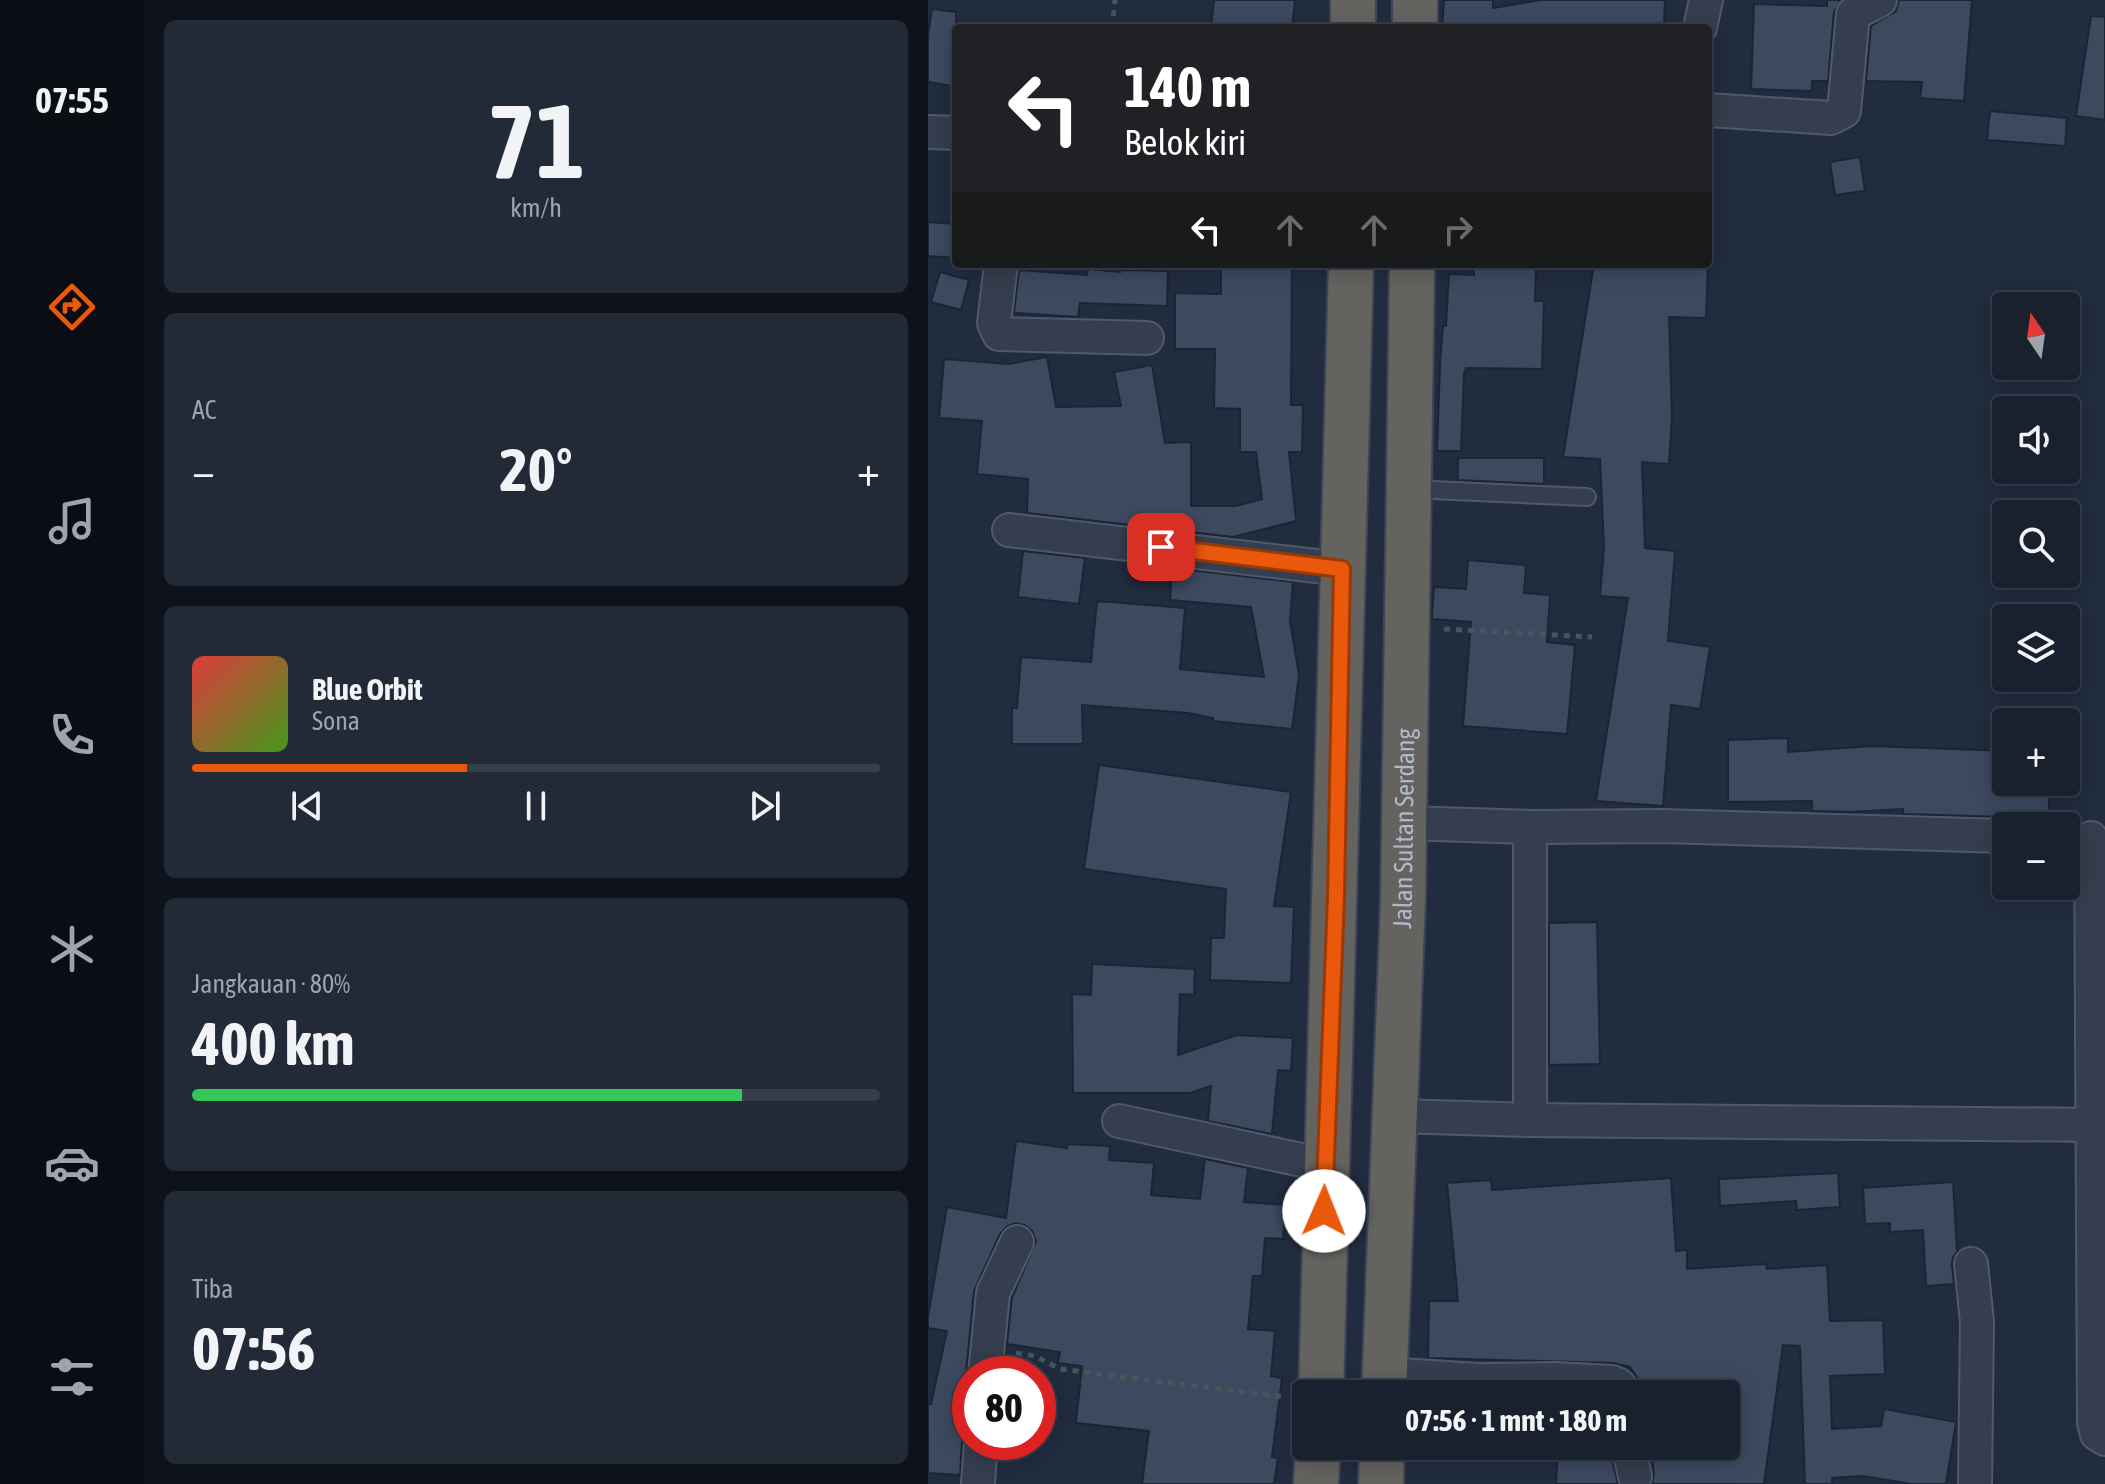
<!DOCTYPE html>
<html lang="id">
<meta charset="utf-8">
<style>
body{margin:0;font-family:"Asap Condensed",sans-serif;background:#222937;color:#f1f3f6;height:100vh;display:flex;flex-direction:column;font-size:30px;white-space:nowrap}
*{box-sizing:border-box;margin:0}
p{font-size:26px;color:#9fa3aa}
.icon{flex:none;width:44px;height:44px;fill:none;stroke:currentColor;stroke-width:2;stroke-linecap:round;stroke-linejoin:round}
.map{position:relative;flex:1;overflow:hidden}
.sheet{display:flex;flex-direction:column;gap:20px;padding:20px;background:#0e121a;width:784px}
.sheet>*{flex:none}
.banner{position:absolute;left:24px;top:24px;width:760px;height:244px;border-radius:8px;box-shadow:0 4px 20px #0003,0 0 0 2px #373e4b;background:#202124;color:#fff;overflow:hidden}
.needle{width:52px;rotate:347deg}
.fabs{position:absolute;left:1064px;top:292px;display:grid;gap:16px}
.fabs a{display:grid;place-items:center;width:88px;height:88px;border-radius:8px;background:#19212f;box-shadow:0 4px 20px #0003,0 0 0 2px #373e4b;font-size:40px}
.speed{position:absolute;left:24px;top:1356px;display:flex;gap:16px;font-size:40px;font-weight:700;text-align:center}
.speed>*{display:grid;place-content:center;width:104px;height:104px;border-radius:50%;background:#19212f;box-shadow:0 4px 20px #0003,0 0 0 2px #373e4b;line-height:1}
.speed .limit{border:12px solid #d22;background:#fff;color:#111}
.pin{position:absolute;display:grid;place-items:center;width:68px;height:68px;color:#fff;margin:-34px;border-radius:16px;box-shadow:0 4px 12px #0006}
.me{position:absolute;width:88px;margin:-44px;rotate:1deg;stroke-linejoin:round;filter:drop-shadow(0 0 6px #0008)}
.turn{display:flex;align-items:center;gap:28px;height:168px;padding:0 40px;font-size:36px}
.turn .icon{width:104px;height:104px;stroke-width:2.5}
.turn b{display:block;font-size:56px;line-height:68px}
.lanes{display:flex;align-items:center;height:76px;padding:0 40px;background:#0003;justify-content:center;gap:40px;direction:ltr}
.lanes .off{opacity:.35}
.big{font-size:60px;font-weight:700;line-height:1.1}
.sheet .widget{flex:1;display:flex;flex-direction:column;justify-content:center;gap:12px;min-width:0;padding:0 28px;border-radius:12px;background:#222937}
.sheet .dial{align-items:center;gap:0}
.dial b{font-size:104px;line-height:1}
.song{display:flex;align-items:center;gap:24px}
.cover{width:96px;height:96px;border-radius:12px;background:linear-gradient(135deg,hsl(0 70% 55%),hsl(100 70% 35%))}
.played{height:8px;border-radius:4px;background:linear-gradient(90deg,#ea580c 40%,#373e4b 40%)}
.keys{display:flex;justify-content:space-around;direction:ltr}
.heat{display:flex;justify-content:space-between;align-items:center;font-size:44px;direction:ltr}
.charge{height:12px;border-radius:6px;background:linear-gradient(90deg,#34c759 80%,#373e4b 0)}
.trip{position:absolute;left:364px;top:1380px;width:448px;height:80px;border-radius:8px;background:#19212f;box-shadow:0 4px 20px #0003,0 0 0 2px #373e4b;font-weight:700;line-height:80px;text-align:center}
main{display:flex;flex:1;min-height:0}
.menu{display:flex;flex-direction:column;width:144px;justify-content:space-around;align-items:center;background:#0a0d13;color:#9fa3aa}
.menu .icon{width:56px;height:56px}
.menu .selected{color:#ea580c}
.menu b{font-size:36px;color:#f1f3f6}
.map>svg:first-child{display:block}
</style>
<main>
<nav class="menu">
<b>07:55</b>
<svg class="icon selected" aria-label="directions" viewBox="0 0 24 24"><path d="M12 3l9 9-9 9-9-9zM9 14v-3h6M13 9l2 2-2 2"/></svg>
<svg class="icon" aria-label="music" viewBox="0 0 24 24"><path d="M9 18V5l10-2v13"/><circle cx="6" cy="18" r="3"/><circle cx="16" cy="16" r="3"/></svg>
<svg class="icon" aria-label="phone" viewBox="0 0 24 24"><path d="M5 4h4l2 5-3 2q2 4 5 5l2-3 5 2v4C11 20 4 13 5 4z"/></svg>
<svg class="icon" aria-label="climate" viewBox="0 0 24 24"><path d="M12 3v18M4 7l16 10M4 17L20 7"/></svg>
<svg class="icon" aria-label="car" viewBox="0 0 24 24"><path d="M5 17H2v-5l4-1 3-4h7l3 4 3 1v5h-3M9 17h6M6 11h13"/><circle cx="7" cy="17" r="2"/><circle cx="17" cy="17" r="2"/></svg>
<svg class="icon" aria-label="filters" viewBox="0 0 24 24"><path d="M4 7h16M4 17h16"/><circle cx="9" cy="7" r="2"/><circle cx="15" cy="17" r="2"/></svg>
</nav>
<section class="sheet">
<div class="widget dial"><b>71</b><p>km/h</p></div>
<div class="widget"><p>AC</p>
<div class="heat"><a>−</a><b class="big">20°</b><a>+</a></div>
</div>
<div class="widget">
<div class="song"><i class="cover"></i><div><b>Blue Orbit</b><p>Sona</p></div></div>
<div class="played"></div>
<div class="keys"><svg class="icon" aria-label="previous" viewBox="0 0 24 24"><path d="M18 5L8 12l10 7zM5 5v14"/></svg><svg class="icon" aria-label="pause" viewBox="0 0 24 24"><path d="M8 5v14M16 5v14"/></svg><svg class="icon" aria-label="next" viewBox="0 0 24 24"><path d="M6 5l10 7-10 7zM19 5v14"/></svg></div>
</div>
<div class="widget"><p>Jangkauan · 80%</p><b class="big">400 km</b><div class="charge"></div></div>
<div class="widget"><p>Tiba</p><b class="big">07:56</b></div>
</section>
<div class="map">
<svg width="1177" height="1484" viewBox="0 0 1177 1484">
<rect width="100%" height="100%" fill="#212c3f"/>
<!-- building -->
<path fill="#3c495f" stroke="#1c2535" stroke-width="2" d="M 286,0 L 367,0 L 364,28 L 283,28 Z
M 516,0 L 565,0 L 565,8 L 612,0 L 737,0 L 736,28 L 696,28 L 697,25 L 652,28 L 514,28 Z
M 899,0 L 913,0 L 906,12 L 900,81 L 884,81 L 884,91 L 823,89 L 826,4 L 899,6 Z
M 971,0 L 1044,0 L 1036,101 L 992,98 L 994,82 L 938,81 L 943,26 L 968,11 Z
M 4,9 L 28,12 L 28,68 L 25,86 L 0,82 L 0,35 Z
M 1163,16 L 1177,17 L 1177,120 L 1148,116 Z
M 1062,111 L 1139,118 L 1137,146 L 1059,140 Z
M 932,157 L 937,191 L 907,195 L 902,162 Z
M 0,222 L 28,224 L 28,258 L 0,256 Z
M 293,264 L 364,264 L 363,405 L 375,405 L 374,452 L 361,452 L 368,521 L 305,537 L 99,513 L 100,479 L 49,474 L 54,421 L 11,418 L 16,359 L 80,364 L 119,357 L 128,407 L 193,406 L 186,372 L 224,365 L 237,443 L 263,442 L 263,506 L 308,506 L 334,499 L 328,452 L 312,452 L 312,409 L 286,408 L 287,349 L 247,349 L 247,293 L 293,294 Z
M 546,264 L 608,264 L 607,301 L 616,301 L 614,369 L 538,368 L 536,373 L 533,451 L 509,451 L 512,363 L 515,326 L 518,326 L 521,274 L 546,275 Z
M 666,264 L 745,267 L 745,264 L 780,264 L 778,318 L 741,317 L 744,417 L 741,464 L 714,462 L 717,548 L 747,551 L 740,641 L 782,647 L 772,709 L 743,705 L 735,806 L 668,801 L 700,598 L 672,596 L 676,548 L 672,459 L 635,457 Z
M 160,269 L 192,272 L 192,270 L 240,271 L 239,306 L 152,303 L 150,317 L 86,313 L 91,270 L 159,275 Z
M 12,272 L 41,280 L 33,310 L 3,302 Z
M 530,458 L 616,458 L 616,484 L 530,480 Z
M 95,551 L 157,558 L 151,604 L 90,597 Z
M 540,560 L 598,565 L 596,593 L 622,595 L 619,642 L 647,645 L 639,734 L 535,726 L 543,622 L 504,619 L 504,615 L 506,587 L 538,589 Z
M 244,568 L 365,582 L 362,621 L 371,675 L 364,729 L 285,721 L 285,718 L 260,713 L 154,705 L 155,744 L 84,744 L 84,708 L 89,708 L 93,657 L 163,662 L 169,601 L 257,608 L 252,669 L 336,677 L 323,607 L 242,600 Z
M 860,738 L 860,752 L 944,746 L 1078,751 L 1078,782 L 1122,782 L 1120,824 L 1091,823 L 1079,817 L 975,814 L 975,809 L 921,812 L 884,811 L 884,801 L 800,802 L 800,740 Z
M 171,765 L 363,792 L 346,906 L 366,907 L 363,983 L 282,980 L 283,938 L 296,938 L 298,889 L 156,869 Z
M 669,922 L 672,1064 L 621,1065 L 621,923 Z
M 164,964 L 267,969 L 266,995 L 252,994 L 250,1055 L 309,1035 L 365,1038 L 363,1071 L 350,1070 L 344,1134 L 280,1121 L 283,1086 L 262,1093 L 145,1093 L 144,994 L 163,995 Z
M 88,1141 L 139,1148 L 139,1144 L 182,1146 L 181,1160 L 226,1163 L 223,1195 L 272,1199 L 277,1159 L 320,1168 L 316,1202 L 358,1205 L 355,1239 L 337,1238 L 334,1276 L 325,1276 L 320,1329 L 347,1331 L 343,1376 L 354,1378 L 344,1457 L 350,1458 L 346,1484 L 214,1484 L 221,1431 L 148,1423 L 154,1366 L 130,1363 L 132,1352 L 79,1344 L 84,1298 L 108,1241 L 104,1231 L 96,1225 L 88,1223 L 79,1226 L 72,1234 L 46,1291 L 38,1372 L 42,1385 L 42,1427 L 34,1440 L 32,1475 L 0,1473 L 0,1404 L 3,1404 L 19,1331 L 0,1328 L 0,1316 L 19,1207 L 78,1218 Z
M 910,1173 L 912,1207 L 869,1210 L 868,1201 L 792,1206 L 791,1179 Z
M 743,1178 L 748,1251 L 759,1250 L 759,1269 L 838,1264 L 839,1269 L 899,1265 L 902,1321 L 955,1320 L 957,1374 L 902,1376 L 904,1429 L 953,1426 L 956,1409 L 1028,1422 L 1018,1484 L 983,1484 L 935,1476 L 904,1478 L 904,1484 L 877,1484 L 872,1346 L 855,1345 L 836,1484 L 724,1484 L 726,1472 L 722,1446 L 808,1446 L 798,1394 L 716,1394 L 713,1384 L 702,1367 L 685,1363 L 500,1358 L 501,1301 L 530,1301 L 519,1183 L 563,1180 L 564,1190 Z
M 1025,1182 L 1029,1250 L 1031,1250 L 1025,1257 L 1024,1265 L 1026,1284 L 998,1286 L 995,1230 L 962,1232 L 962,1223 L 937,1224 L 935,1188 Z
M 630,1446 L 675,1446 L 681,1448 L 690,1484 L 628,1484 Z"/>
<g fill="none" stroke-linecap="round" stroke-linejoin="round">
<defs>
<path id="service" d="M 483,489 L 659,497"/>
<path id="minor" d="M 772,28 L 778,0
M 780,110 L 903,118 L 916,111 L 925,14 L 952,0
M 0,132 L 28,133
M 73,264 L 66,323 L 71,334 L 219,338
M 81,530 L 414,569
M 477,823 L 602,827 L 735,826 L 1078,836
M 602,827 L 602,1120
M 1163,838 L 1166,1423 L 1169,1434 L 1177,1439
M 469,1116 L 602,1120 L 1177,1125
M 191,1121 L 397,1165
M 1043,1264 L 1049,1322 L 1047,1484
M 57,1374 L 65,1293 L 89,1242
M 456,1374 L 550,1380 L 628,1379 L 684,1382 L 691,1385 L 697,1394
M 700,1446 L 707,1476
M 50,1484 L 53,1442"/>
<g id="trunk">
<path d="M 425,0 L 425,28"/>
<path d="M 487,28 L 487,0"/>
<path d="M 393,1394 L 423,264"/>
<path id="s1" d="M 456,1394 L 475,900 L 484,264"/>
<path d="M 388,1484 L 390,1446"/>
<path d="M 453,1484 L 454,1446"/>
</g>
</defs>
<!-- service casing -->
<use href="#service" stroke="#505969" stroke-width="20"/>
<!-- minor casing -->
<use href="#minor" stroke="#505969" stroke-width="36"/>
<!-- trunk casing -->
<use href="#trunk" stroke="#3d4656" stroke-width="48"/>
<!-- path -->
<path stroke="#41585d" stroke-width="5" stroke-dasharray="6 6" stroke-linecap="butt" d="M 184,28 L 187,0
M 516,629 L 664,637
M 88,1353 L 107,1356 L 132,1369 L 357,1397"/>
<!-- service -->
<use href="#service" stroke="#353e4e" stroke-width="16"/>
<!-- minor -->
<use href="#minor" stroke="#353e4e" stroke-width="32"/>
<!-- trunk -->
<use href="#trunk" stroke="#646360" stroke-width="44"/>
</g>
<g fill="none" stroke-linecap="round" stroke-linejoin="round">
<defs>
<path id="route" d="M 233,547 L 414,569 L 408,896 L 396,1211"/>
</defs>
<!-- route casing -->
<use href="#route" stroke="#983908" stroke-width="20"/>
<!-- route -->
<use href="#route" stroke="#ea580c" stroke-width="14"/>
</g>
<g text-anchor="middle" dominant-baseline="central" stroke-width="8" stroke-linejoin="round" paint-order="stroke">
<!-- street labels -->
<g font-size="26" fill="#b0b9ca" stroke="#1a2333">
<text stroke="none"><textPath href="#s1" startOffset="566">Jalan Sultan Serdang</textPath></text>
</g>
</g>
</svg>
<div class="fabs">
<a><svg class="needle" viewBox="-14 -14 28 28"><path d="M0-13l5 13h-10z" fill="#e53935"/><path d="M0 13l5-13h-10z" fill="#9fa3aa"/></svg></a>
<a><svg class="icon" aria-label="sound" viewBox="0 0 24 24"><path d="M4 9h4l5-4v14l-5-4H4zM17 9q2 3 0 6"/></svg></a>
<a><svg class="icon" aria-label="search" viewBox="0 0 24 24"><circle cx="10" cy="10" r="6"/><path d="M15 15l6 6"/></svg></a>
<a><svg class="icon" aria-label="layers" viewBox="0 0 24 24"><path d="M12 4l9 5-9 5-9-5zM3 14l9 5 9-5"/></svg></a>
<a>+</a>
<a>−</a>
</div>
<div class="speed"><div class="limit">80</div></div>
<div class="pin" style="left:233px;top:547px;background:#d93025"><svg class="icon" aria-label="arrive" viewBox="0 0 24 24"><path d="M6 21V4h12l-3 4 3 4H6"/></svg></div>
<svg class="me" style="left:396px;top:1211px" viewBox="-20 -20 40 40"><circle r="19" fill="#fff"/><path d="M0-13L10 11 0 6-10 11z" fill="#ea580c"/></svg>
<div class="trip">07:56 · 1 mnt · 180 m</div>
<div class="banner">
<div class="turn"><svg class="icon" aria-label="left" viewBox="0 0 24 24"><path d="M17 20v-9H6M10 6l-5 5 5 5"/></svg><div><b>140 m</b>Belok kiri</div></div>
<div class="lanes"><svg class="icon" aria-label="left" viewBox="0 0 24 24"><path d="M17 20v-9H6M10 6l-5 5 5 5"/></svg><svg class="icon off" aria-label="ahead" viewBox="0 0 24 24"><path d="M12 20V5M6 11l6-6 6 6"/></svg><svg class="icon off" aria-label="ahead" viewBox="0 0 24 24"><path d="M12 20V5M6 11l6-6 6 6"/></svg><svg class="icon off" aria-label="right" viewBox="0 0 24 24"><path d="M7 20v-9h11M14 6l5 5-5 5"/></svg></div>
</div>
</div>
</main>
